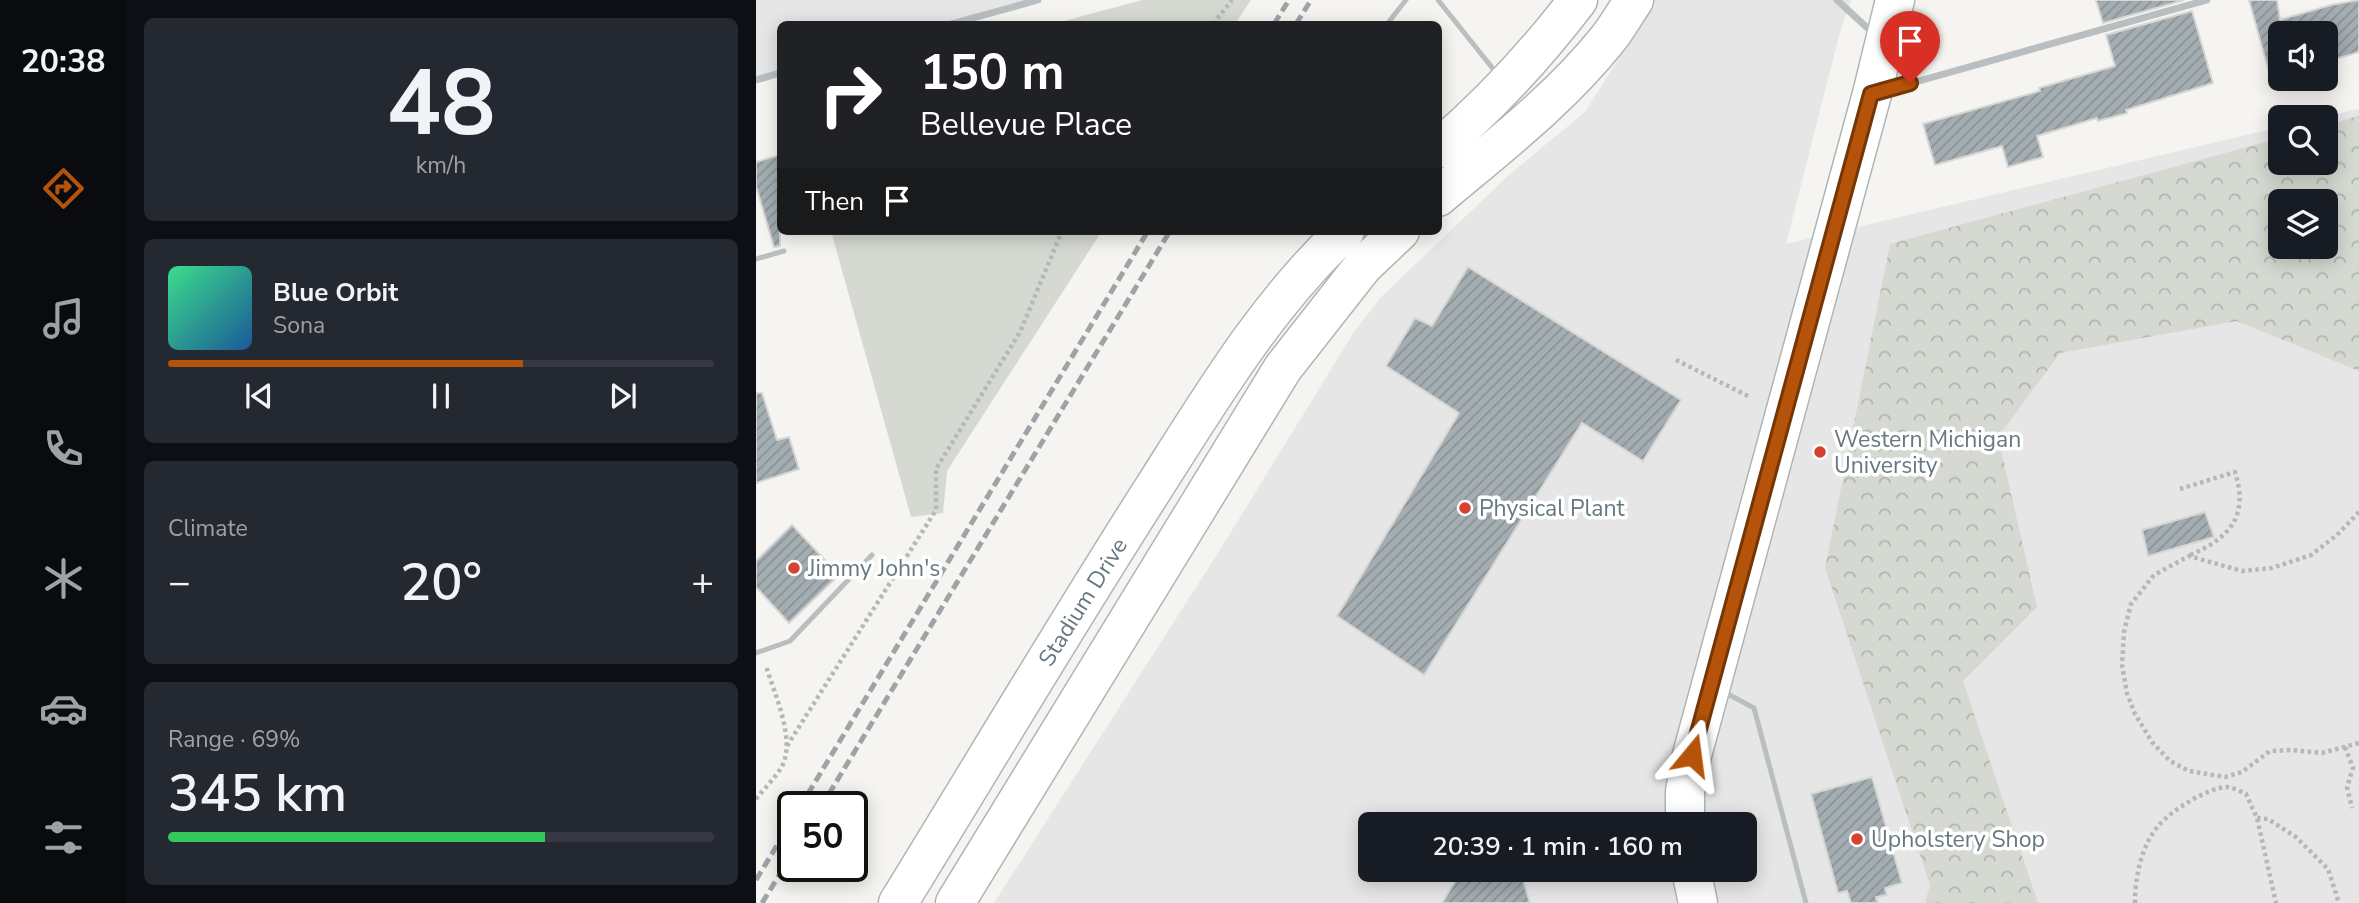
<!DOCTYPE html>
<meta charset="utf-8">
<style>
body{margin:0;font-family:"Nunito Sans",sans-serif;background:#242831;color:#f1f3f6;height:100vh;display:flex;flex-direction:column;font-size:26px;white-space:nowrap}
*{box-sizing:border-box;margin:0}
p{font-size:23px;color:#9ea1a6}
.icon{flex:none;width:38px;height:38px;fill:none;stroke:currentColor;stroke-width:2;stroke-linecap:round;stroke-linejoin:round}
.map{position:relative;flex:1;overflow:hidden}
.details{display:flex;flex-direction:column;gap:18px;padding:18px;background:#0d0f14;width:630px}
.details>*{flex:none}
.top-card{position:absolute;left:21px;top:21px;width:665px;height:214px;border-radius:10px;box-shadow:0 4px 18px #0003;background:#202124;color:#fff;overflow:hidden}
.buttons{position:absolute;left:1512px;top:21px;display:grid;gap:14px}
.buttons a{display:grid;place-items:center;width:70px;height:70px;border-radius:10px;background:#171b24;box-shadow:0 4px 18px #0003;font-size:35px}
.speed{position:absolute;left:21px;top:791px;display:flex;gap:14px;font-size:35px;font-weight:700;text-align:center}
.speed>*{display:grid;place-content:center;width:91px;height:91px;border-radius:50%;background:#171b24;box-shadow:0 4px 18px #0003;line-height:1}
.speed .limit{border:4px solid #111;border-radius:10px;background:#fff;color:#111}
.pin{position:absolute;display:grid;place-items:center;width:60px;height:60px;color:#fff;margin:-72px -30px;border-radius:50% 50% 50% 0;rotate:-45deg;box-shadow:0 0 7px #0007}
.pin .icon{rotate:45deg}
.me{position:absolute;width:77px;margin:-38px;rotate:16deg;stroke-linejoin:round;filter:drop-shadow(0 0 5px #0008)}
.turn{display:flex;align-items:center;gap:24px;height:147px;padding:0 28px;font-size:32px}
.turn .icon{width:91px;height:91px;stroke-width:2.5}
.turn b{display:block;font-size:49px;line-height:60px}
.then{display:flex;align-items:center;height:66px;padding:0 28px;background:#0003;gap:14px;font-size:26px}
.big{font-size:52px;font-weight:600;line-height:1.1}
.details .card{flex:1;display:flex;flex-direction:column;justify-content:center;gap:10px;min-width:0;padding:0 24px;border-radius:10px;background:#242831}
.details .dial{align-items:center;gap:0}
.dial b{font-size:91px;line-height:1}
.song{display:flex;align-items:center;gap:21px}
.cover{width:84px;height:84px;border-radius:10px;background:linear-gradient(135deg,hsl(150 70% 55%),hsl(210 70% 35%))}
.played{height:7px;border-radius:4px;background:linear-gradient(90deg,#b45309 65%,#363941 65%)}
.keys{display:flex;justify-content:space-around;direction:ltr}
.heat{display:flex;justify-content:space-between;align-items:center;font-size:38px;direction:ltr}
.charge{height:10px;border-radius:5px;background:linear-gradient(90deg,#34c759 69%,#363941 0)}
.trip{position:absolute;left:602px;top:812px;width:399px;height:70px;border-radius:10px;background:#171b24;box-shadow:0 4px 18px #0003;font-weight:600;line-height:70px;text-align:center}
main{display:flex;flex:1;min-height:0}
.tabs{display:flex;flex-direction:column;width:126px;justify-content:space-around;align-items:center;background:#090b0e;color:#9ea1a6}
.tabs .icon{width:49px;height:49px}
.tabs .active{color:#b45309}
.tabs b{font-size:32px;color:#f1f3f6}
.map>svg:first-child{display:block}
</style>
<main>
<nav class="tabs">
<b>20:38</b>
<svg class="icon active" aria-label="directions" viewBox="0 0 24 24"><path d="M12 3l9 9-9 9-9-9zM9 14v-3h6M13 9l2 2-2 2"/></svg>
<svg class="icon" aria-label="music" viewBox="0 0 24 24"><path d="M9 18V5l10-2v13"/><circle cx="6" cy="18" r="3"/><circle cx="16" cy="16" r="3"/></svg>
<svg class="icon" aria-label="phone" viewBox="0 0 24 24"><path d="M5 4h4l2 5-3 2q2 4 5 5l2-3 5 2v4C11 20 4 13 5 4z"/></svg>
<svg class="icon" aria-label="climate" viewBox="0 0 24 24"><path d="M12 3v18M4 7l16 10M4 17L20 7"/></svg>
<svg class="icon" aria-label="car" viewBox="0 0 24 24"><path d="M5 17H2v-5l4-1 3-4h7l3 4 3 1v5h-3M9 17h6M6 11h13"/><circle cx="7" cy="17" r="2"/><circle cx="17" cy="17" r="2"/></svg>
<svg class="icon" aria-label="filters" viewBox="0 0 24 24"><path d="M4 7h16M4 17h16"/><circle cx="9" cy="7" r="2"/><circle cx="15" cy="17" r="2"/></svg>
</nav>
<section class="details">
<div class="card dial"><b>48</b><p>km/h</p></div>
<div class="card">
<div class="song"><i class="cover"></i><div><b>Blue Orbit</b><p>Sona</p></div></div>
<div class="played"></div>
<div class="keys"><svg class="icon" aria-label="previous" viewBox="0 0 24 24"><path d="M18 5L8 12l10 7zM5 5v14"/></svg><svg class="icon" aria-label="pause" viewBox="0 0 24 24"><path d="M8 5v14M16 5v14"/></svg><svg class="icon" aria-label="next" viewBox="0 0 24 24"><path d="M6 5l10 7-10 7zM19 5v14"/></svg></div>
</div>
<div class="card"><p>Climate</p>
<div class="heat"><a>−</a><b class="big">20°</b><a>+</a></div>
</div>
<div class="card"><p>Range · 69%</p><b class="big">345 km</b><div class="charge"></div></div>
</section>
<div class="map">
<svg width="1603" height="903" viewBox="0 0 1603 903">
<defs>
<pattern id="forest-crowns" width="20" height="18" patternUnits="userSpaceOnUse" patternTransform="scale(1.75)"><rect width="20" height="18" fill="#d5d9d1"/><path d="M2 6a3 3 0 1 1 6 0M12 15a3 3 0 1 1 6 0" fill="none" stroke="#b1b5af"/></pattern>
<pattern id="building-hatch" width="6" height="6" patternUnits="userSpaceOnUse" patternTransform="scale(1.75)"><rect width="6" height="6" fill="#a4adb1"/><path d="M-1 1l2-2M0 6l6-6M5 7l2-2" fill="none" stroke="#899295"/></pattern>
</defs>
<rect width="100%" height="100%" fill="#f5f4f1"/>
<!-- built -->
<path fill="#e5e6e5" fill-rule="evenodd" d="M 0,0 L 282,0 L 195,24 L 24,24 L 24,73 L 0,80 Z
M 896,0 L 1095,0 L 1084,32 L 1030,244 L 1524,127 L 1524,163 L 1570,163 L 1570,117 L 1566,117 L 1603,109 L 1603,903 L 238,903 L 462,553 L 598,332 L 626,296 L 754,174 L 829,112 L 871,45 ZM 1524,201 L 1570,201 L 1570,247 L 1524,247 ZM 614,824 L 989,824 L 989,870 L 614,870 Z"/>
<!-- forest -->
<path fill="url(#forest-crowns)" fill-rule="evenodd" d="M 1603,116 L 1603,371 L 1481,321 L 1304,353 L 1242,437 L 1281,607 L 1207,681 L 1282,903 L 1169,903 L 1174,885 L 1069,568 L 1134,244 L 1524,138 L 1524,163 L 1570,163 L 1570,125 ZM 1524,201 L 1570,201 L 1570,247 L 1524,247 Z"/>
<!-- green -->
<path fill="#d5d9d1" d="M 386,0 L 495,0 L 479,24 L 297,24 Z
M 75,231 L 346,231 L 191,471 L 187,513 L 155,517 Z"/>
<!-- building -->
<path fill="url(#building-hatch)" stroke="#d6d6d4" stroke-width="2" d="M 1340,0 L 1428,0 L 1347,23 Z
M 1493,0 L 1521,0 L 1524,20 L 1575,5 L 1603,0 L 1603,52 L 1570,62 L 1570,33 L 1524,33 L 1524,85 L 1517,86 Z
M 1436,11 L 1457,83 L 1370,110 L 1371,113 L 1342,121 L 1341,118 L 1281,136 L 1287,157 L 1252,167 L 1246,146 L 1179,165 L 1167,124 L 1284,91 L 1283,88 L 1359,66 L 1350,35 Z
M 24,155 L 24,246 L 18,247 L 0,186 L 0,162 Z
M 712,267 L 925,400 L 887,461 L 826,423 L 668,675 L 581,616 L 703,413 L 630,366 L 659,318 L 676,326 Z
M 0,393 L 6,393 L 21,440 L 33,437 L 43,469 L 0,483 Z
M 1449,512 L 1458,537 L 1392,556 L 1386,530 Z
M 36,525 L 83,575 L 33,623 L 0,587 L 0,561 Z
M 1116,777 L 1146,883 L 1129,888 L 1131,895 L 1120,897 L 1122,903 L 1095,903 L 1091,891 L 1082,893 L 1055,794 Z
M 706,870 L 764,870 L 774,903 L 686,903 Z"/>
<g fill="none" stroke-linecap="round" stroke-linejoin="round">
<defs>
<path id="secondary" d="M 929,824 L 929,791 L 936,755 L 1116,94 L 1139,0
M 935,870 L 942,903"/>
<path id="primary" d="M 682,149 C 735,104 780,55 822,0
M 682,197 C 740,148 803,100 851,40 C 861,28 869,13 878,0
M 142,903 C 227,765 310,625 397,489 C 455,398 510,305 589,231
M 199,903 L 527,368 L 607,266 L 644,231"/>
</defs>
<!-- secondary casing -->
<use href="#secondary" stroke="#aeb5b8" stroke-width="41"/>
<!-- primary casing -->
<use href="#primary" stroke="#b0b5b8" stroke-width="41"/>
<!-- path -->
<path stroke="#b4b8ba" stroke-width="4.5" stroke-dasharray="3.5 3.5" stroke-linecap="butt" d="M 457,24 L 476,0
M 920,360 L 994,397
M 1424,489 L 1479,472 C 1493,516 1474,538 1434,555
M 1603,512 L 1581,535 L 1555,555 L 1516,568 L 1486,571 L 1433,556 L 1398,575 L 1375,604 L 1368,632 L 1366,665 L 1371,693 L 1379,714 L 1396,742 L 1414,761 L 1433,771 L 1469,777 L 1486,772 L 1514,751 L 1536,750 L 1566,753 L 1603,743
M 31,746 L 180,510 L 180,469 L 264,332 L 306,231
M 1589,747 L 1597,768 L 1591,787 L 1596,808
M 0,799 C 8,789 18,779 25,768 C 41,741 18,693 10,666
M 1501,818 L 1512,819 L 1540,837 L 1572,869 L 1583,903
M 1379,903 C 1379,877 1385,846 1403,825 C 1415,811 1451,788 1470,787 C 1476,787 1484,791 1490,794 L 1501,818 L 1520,903"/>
<!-- lane -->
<path stroke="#b9bfc1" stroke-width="5" d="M 682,0 L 742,75
M 631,24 L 650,0
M 0,259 L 28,251
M 0,653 L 34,641 L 116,555
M 968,692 L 998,708 L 1050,903"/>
<!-- street -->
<path stroke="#b9bfc1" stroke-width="7" d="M 1081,0 L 1119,35
M 195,24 L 282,0
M 0,80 L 24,73
M 1131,90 L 1451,0"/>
<!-- secondary -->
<use href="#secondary" stroke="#fff" stroke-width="38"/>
<!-- primary -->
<use href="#primary" stroke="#fff" stroke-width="38"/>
<!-- rail -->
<path stroke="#9ca4a8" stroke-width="5" stroke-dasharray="10 5" stroke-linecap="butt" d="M 518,24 L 533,0
M 540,24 L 555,0
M 44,807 L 392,231
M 65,807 L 414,231
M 0,880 L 37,819
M 6,903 L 37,853"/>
</g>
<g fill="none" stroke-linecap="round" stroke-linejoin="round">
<defs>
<path id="route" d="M 936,755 L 1115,94 L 1154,83"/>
</defs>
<!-- route casing -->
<use href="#route" stroke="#753606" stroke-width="18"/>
<!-- route -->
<use href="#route" stroke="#b45309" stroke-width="12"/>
</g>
<!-- markers -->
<g fill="#d7412f" stroke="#fff" stroke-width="2.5">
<circle cx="1064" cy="452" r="7"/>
<circle cx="709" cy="508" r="7"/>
<circle cx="38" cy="568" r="7"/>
<circle cx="1101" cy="839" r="7"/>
</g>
<g text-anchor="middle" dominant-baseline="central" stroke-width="7" stroke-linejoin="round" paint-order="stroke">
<!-- poi labels -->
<g font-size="23" fill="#667881" stroke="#fff" text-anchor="start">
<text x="1078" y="439">Western Michigan<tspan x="1078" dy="26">University</tspan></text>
<text x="723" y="508">Physical Plant</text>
<text x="52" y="568">Jimmy John's</text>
<text x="1115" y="839">Upholstery Shop</text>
</g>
<!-- street labels -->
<g font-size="23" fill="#667881" stroke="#fff">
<text transform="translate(327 602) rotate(-58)">Stadium Drive</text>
</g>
</g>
</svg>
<div class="buttons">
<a><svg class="icon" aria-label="sound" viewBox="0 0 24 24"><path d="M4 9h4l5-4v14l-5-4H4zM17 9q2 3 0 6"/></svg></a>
<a><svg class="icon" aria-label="search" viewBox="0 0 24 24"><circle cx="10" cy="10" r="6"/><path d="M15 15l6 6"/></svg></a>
<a><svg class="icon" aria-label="layers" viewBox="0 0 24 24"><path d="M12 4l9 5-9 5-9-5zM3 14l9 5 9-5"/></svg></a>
</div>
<div class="speed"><div class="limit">50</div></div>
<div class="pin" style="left:1154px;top:83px;background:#d93025"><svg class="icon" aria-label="arrive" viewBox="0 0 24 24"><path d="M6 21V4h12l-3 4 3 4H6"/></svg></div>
<svg class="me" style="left:936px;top:755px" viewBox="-20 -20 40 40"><path d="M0-17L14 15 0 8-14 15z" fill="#b45309" stroke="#fff" stroke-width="4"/></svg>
<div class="trip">20:39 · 1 min · 160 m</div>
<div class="top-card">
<div class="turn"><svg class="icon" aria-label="right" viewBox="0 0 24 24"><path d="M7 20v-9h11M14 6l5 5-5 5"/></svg><div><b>150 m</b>Bellevue Place</div></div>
<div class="then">Then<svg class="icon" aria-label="arrive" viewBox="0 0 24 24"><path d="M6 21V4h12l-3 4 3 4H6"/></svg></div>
</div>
</div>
</main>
